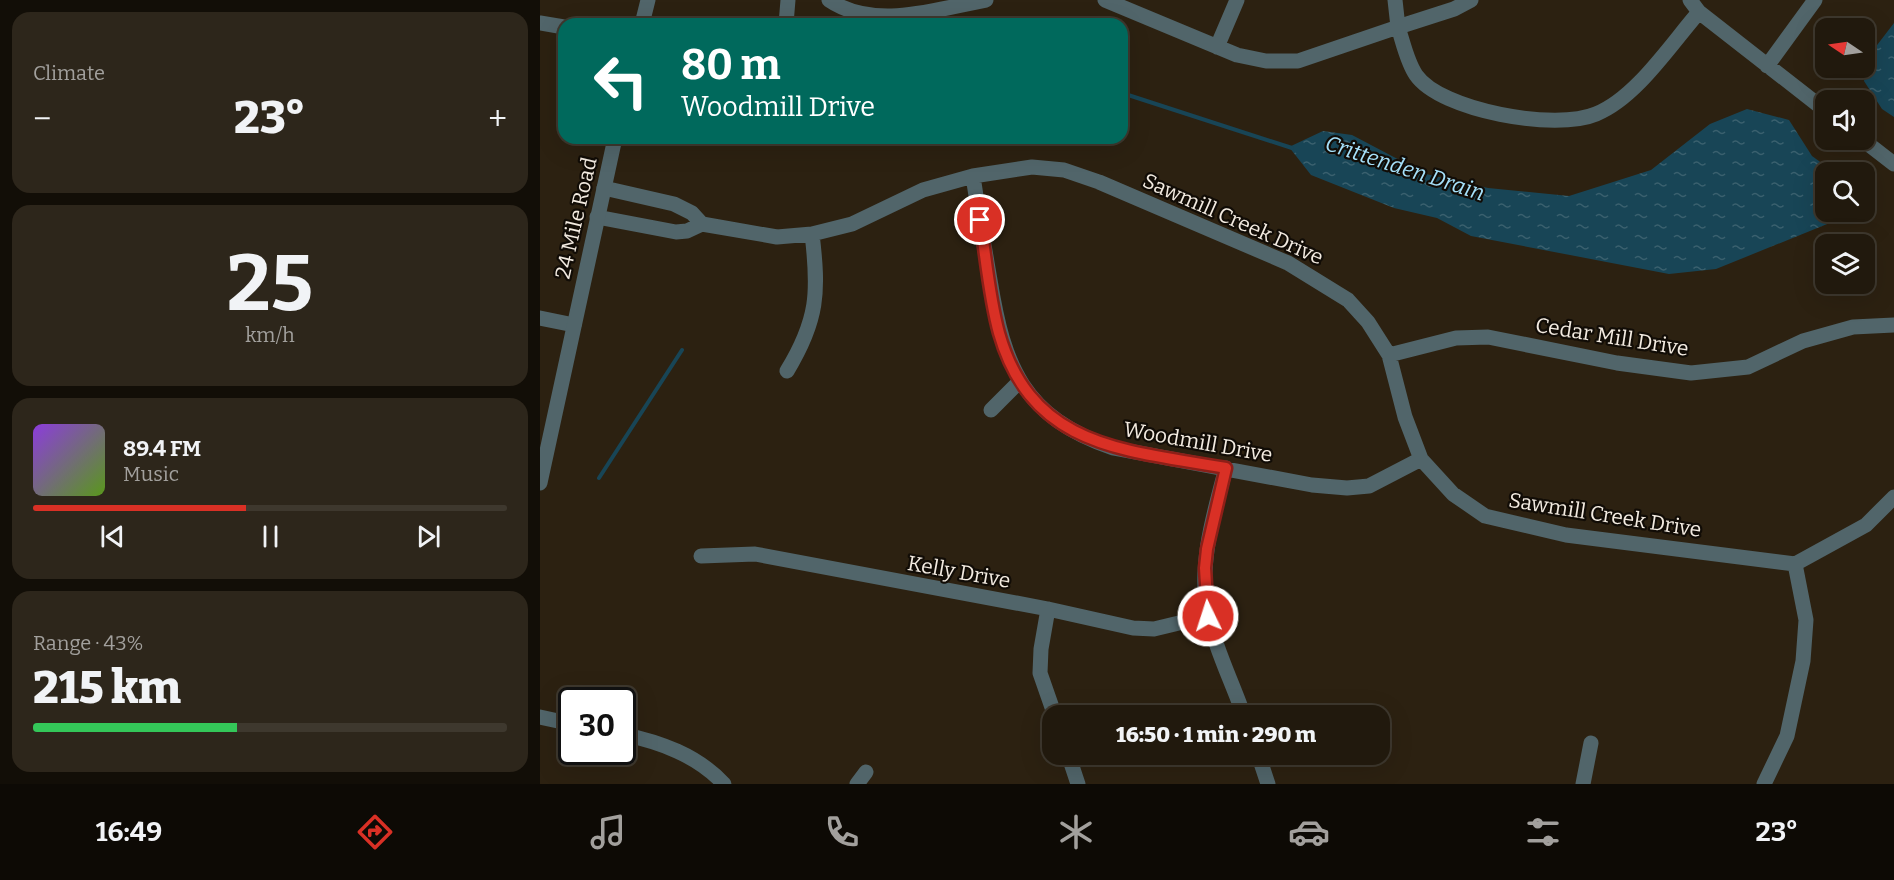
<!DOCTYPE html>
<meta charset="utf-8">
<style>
body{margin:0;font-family:Bitter,serif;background:#2d261b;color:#f1f3f6;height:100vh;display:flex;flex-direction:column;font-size:22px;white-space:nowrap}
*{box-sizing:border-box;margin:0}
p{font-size:20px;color:#a2a09d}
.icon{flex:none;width:33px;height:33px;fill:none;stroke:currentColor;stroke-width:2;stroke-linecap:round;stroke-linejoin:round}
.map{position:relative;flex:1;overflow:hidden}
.sheet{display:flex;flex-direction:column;gap:12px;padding:12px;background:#120e07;width:540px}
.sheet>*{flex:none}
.top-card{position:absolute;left:18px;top:18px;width:570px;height:126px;border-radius:18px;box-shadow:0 6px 24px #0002,0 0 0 2px #3e382e;background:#00695c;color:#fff;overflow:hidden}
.needle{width:39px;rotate:283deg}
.tools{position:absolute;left:1275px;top:18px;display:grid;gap:12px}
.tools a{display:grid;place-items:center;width:60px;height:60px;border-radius:12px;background:#21190d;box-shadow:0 6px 24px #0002,0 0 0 2px #3e382e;font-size:30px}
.speed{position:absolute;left:18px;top:687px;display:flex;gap:12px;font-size:30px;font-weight:700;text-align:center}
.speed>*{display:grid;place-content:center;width:78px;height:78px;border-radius:50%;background:#21190d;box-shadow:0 6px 24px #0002,0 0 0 2px #3e382e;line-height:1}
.speed .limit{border:3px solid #111;border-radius:9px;background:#fff;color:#111}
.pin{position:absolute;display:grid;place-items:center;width:51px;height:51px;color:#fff;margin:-26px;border:3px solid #fff;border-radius:50%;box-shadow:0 2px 6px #0007}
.me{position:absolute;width:66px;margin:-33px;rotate:356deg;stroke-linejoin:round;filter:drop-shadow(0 0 4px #0008)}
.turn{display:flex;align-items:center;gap:21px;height:126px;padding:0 24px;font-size:27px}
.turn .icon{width:78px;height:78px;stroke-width:2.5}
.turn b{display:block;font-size:42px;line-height:51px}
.big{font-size:45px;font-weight:800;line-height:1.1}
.sheet .card{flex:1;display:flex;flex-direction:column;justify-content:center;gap:9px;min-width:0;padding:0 21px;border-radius:18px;background:#2d261b}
.sheet .dial{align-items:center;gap:0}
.dial b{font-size:78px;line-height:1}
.song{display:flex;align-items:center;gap:18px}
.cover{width:72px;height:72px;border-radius:9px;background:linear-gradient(135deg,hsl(270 70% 55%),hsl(90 70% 35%))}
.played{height:6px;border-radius:3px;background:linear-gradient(90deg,#d93025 45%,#3e382e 45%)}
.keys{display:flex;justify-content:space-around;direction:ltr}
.heat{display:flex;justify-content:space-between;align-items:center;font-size:33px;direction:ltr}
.charge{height:9px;border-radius:4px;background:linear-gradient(90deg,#34c759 43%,#3e382e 0)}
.trip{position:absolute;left:502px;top:705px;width:348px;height:60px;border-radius:18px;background:#21190d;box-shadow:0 6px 24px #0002,0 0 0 2px #3e382e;font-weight:800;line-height:60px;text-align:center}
.tabs{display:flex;height:96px;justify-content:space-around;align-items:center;background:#0d0a05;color:#a2a09d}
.tabs .icon{width:42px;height:42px}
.tabs .active{color:#d93025}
.tabs b{font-size:27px;color:#f1f3f6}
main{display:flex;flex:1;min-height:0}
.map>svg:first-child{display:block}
</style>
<main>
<section class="sheet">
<div class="card"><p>Climate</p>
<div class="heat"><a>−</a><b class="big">23°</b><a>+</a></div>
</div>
<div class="card dial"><b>25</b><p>km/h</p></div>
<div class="card">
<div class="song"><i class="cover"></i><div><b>89.4 FM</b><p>Music</p></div></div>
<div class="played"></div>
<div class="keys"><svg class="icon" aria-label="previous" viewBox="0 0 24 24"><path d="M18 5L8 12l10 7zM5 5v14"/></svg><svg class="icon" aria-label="pause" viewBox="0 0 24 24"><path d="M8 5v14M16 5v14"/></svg><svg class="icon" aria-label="next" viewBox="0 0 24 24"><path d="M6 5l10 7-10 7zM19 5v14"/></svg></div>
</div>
<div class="card"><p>Range · 43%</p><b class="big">215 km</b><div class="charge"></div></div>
</section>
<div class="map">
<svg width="1354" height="784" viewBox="0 0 1354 784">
<defs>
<pattern id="water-ripples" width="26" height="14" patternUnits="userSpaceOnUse" patternTransform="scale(1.5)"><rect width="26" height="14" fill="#184556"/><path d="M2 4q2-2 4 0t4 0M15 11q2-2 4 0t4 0" fill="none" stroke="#3a606e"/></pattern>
</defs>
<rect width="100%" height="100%" fill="#2c2111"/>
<!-- water -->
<path fill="url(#water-ripples)" d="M 1354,23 L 1354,117 L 1342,109 L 1324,81 L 1331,53 Z
M 1207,109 L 1249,120 L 1272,156 L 1294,172 L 1286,172 L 1286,212 L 1299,212 L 1297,220 L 1176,269 L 1129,274 L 931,236 L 897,218 L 854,208 L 771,175 L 749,147 L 783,131 L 812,135 L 886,174 L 948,188 L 1029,196 L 1111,170 L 1170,124 Z"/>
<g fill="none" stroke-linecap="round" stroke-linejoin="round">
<!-- stream -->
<path stroke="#184556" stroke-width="4" d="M 582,93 L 752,148
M 249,141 L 265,138
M 59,478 L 142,350"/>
<!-- minor -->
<path stroke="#51656a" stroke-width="15" d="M 289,0 C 335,31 396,9 446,0
M 565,0 L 697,55 L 726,61 L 758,61 L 858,27 L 855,0
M 931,0 L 914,9 L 858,27 C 863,42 867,62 876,75 C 901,111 1016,131 1056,114 C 1096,98 1131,44 1159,12
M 1150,0 L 1159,12 L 1286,111
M 0,23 L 24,27
M 246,24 L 248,0
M 677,47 L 697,0
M 1227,66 L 1275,0
M 1323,140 L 1354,164
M 433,176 C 438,210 444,245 450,280 C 464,367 483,417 573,448 L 772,485 L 807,488 L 829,486 L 881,459
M 64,188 L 134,204 L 152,213 L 162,224 L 237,237 L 272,234 L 312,224 L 383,190 L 433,176 L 492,167 L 524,170 L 559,182 L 748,263 L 808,300 L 828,322 L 849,355 L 865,417 L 881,459 L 913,494 L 945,516 L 1026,535 L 1255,564 L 1326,525 L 1354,497
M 57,217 L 136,232 L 147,231 L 162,224
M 0,318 L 34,325
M 849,355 L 916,338 L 948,337 L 1077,363 L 1151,373 L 1208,367 L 1263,341 L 1313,327 L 1354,325
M 247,371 C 278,320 279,292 272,234
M 451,410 L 480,381
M 686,468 C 673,516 658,566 668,616 C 675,648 693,684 704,716
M 161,556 L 215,554 L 508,609 L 593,628 L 614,629 L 668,616
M 508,609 L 501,649 L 500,673 L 515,716
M 0,717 L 32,724
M 82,734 C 120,742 157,755 184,784
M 528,754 L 538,784
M 718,754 L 728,784
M 317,784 L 326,772
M 1043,784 L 1051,743
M 1224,784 L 1247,736 L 1263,661 L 1266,620 L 1255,564"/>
<!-- tertiary -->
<path stroke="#51656a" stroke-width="15" d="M 102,24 L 108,0
M 0,483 L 75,138"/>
</g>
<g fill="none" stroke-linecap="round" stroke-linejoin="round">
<defs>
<path id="route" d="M 440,220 C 446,257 449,297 459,333 C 492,449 586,450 686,468 L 667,549 L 665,568 L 668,616"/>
</defs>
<!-- route casing -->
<use href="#route" stroke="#8d1f18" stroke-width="15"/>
<!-- route -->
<use href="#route" stroke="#d93025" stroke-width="10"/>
</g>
<g text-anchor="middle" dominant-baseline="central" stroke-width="4.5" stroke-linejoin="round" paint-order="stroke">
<!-- street labels -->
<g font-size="21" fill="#f3ebe1" stroke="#110c06">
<text transform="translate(36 218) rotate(-77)">24 Mile Road</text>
<text transform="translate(693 219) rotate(24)">Sawmill Creek Drive</text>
<text transform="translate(1072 337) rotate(9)">Cedar Mill Drive</text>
<text transform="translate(658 442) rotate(10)">Woodmill Drive</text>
<text transform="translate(1065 515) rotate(9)">Sawmill Creek Drive</text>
<text transform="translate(419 572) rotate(10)">Kelly Drive</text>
</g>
<!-- water labels -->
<g font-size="22" font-style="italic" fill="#a6e1fa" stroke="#110c06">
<text transform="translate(865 168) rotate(18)">Crittenden Drain</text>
</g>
</g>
</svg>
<div class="tools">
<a><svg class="needle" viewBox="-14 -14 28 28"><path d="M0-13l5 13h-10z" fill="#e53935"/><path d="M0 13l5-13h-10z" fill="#a2a09d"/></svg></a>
<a><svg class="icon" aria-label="sound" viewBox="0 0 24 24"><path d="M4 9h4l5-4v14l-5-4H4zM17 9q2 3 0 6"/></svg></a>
<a><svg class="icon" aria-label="search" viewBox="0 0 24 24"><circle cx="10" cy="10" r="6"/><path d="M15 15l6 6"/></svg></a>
<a><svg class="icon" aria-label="layers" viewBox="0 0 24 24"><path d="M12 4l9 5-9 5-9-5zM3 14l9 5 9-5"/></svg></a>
</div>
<div class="speed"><div class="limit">30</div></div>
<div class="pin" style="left:440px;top:220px;background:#d93025"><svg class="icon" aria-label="arrive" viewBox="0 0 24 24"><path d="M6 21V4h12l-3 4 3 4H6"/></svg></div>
<svg class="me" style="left:668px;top:616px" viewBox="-20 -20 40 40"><circle r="17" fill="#d93025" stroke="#fff" stroke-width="3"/><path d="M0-11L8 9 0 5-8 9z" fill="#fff"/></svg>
<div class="trip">16:50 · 1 min · 290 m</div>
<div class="top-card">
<div class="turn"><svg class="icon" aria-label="left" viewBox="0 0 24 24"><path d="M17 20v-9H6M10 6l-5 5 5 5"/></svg><div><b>80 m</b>Woodmill Drive</div></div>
</div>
</div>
</main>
<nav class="tabs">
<b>16:49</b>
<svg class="icon active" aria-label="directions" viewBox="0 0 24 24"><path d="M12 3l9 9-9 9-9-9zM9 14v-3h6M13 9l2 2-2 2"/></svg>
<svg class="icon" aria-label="music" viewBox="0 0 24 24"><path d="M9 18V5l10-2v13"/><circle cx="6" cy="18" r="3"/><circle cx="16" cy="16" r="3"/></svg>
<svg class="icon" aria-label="phone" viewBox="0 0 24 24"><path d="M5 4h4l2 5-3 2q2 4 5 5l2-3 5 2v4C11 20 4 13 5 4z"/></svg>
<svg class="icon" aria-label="climate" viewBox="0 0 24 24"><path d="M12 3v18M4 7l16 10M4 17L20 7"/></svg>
<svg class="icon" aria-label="car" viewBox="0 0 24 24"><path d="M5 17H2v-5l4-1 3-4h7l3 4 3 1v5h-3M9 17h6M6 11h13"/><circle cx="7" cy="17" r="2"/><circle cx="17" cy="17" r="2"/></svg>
<svg class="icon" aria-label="filters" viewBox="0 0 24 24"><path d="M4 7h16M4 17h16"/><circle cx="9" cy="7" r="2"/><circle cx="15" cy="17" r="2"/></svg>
<b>23°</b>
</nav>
